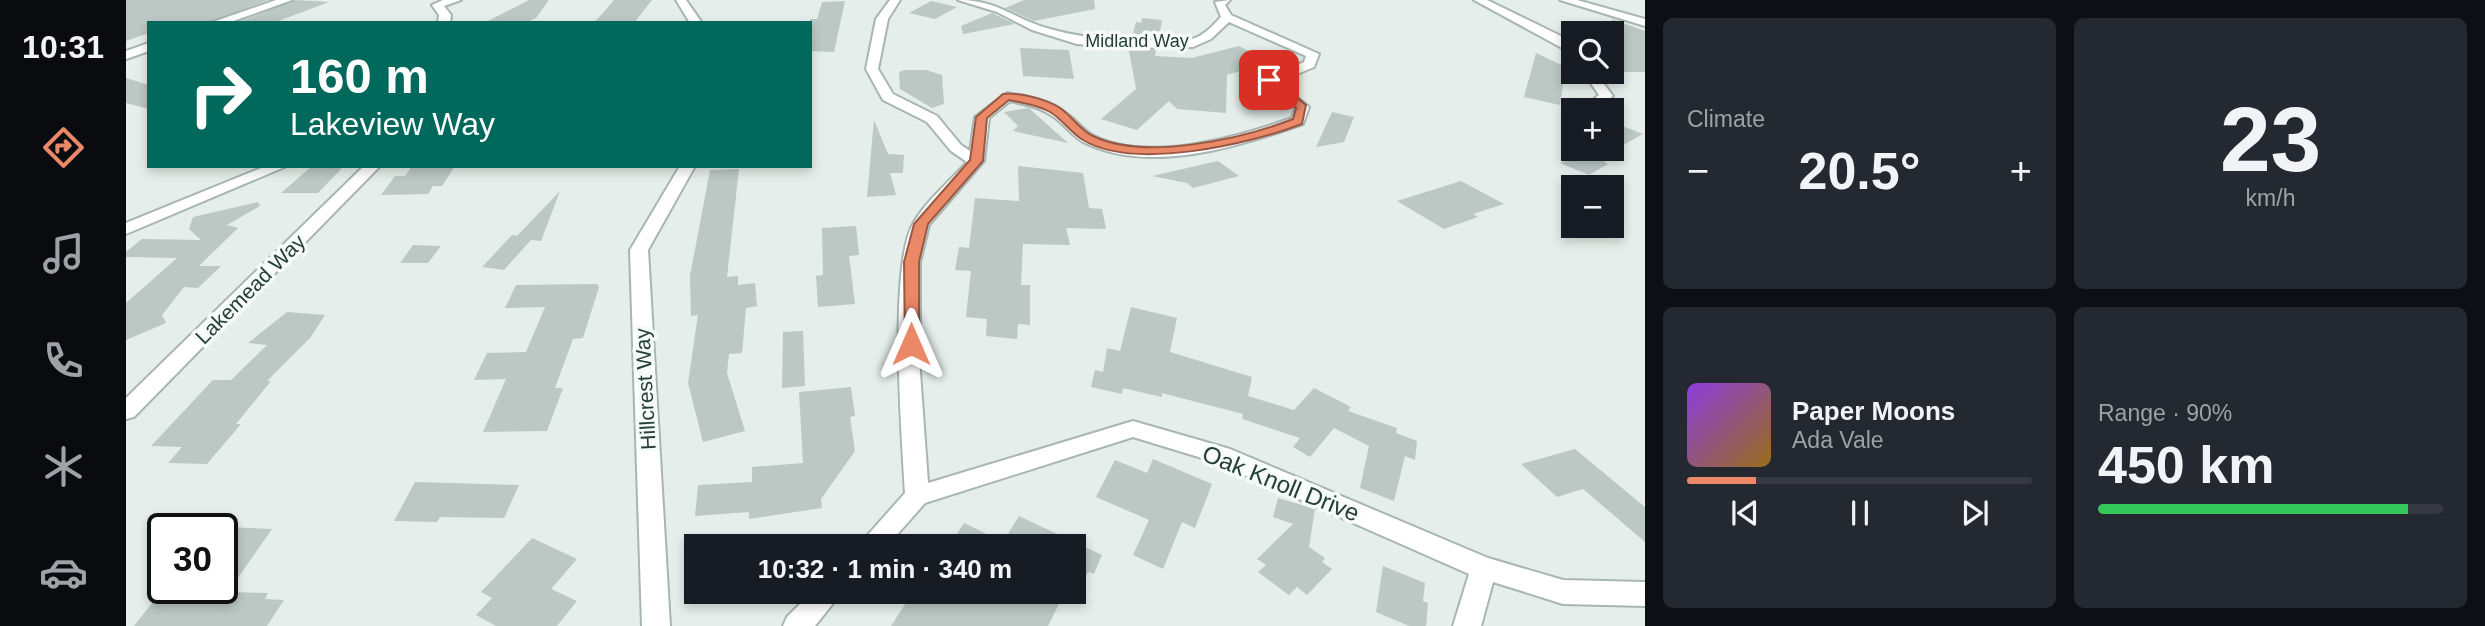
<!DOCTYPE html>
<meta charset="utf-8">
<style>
body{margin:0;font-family:Helvetica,sans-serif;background:#242831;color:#f1f3f6;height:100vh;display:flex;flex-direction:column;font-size:26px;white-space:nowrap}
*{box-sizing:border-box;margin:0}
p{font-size:23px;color:#9ea1a6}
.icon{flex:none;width:38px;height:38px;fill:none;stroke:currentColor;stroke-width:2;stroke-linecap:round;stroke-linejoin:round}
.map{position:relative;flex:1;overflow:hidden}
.panel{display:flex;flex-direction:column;gap:18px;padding:18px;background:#0d0f14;width:840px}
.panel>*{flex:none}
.hud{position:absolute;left:21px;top:21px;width:665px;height:147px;border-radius:0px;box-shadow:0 4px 10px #0003;background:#00695c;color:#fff;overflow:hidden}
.buttons{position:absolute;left:1435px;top:21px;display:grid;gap:14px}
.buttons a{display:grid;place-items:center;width:63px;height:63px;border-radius:0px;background:#171b24;box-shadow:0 4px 10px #0003;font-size:35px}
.speed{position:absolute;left:21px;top:513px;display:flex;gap:14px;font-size:35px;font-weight:700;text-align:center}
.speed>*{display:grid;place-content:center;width:91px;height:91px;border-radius:50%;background:#171b24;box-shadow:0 4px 10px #0003;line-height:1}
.speed .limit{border:4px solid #111;border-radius:10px;background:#fff;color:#111}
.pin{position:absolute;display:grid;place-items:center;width:60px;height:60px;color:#fff;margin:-30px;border-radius:14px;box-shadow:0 4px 10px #0006}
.me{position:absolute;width:77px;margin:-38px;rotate:0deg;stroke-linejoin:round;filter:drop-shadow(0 0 5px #0008)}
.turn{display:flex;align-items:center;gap:24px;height:147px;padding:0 28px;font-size:32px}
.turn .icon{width:91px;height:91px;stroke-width:2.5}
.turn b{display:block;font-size:49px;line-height:60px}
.big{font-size:52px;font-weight:700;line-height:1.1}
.panel .card{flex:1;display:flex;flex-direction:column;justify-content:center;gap:10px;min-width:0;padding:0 24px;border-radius:10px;background:#242831}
.panel .dial{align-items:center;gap:0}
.dial b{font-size:91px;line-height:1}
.song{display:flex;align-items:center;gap:21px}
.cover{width:84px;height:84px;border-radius:10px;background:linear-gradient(135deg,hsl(270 70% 55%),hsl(40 70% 35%))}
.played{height:7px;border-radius:4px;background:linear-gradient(90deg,#ea8867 20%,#363941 20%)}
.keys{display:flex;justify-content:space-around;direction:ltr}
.heat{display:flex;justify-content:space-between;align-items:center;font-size:38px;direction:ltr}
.charge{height:10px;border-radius:5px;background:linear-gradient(90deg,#34c759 90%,#363941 0)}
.panel .tiles{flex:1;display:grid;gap:18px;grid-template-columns:repeat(2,1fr)}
.trip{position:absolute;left:558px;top:534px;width:402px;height:70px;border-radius:0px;background:#171b24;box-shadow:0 4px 10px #0003;font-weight:700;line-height:70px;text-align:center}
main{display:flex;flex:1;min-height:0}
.dock{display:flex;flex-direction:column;width:126px;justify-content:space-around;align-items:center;background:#090b0e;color:#9ea1a6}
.dock .icon{width:49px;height:49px}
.dock .on{color:#ea8867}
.dock b{font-size:32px;color:#f1f3f6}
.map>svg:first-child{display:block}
</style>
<main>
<nav class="dock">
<b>10:31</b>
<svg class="icon on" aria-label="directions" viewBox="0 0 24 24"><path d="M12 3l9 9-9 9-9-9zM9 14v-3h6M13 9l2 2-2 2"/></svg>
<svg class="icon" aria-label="music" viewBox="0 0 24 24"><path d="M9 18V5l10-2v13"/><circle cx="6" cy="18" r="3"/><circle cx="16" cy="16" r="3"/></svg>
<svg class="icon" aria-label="phone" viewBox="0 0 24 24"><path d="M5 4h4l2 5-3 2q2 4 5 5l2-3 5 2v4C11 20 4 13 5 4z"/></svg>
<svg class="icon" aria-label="climate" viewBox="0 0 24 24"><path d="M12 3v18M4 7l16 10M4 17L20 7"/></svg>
<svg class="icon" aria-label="car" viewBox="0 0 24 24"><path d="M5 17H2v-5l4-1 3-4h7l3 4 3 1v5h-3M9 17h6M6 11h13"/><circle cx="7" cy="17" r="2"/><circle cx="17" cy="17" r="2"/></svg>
</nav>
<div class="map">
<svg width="1519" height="626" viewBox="0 0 1519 626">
<rect width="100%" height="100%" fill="#e5eeea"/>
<!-- building -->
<path fill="#bbc8c3" d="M 0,0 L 142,0 L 82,23 L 23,23 L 23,33 L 0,41 Z
M 169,0 L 203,2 L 147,23 L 110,23 Z
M 423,0 L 410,18 L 402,22 L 360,22 L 403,0 Z
M 488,0 L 526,0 L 508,23 L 468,23 Z
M 898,0 L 968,0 L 969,9 L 908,21 L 879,8 Z
M 719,1 L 708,52 L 684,51 L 684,19 L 691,19 L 696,2 Z
M 805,1 L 831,7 L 809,19 L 783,13 Z
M 866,13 L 889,24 L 837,34 L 835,26 Z
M 1016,18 L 1036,20 L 1033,37 L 1006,37 L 1010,22 L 1015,23 Z
M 1486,19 L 1519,31 L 1519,72 L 1493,72 L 1486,67 Z
M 1113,46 L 1143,62 L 1101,75 L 1100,113 L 1051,109 L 1043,101 L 1011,130 L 975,119 L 1010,89 L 1003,51 L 1030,50 L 1029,56 L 1066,58 Z
M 894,48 L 943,50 L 948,79 L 897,76 Z
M 1410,53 L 1440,67 L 1434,105 L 1398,97 Z
M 779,70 L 800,70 L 816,75 L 818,104 L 806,108 L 774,89 L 773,72 Z
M 0,78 L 23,85 L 23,109 L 0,103 Z
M 902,108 L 904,109 L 942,143 L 887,131 L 892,126 L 878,112 Z
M 1206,112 L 1228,117 L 1218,142 L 1190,147 Z
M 748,120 L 762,154 L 778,155 L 777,173 L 764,173 L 770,195 L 741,197 Z
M 1486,122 L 1517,134 L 1486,151 Z
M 1459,149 L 1485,158 L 1478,162 L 1482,164 L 1463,175 L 1434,163 Z
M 1092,161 L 1113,176 L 1067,188 L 1061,183 L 1026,176 Z
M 186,166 L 218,166 L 192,193 L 155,193 Z
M 286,166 L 329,166 L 316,186 L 307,186 L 302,194 L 255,195 L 269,176 L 279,176 Z
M 892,166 L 957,173 L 963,208 L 976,209 L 980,229 L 940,228 L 944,245 L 897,244 L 895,285 L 904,285 L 904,325 L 892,324 L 891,339 L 860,336 L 861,319 L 840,317 L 845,271 L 829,270 L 833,247 L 843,248 L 849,198 L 893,201 Z
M 613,169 L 601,277 L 612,276 L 612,285 L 629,283 L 631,306 L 620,308 L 616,353 L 603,354 L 601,373 L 619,431 L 577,442 L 562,383 L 572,315 L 565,316 L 564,276 L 584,170 Z
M 1335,181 L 1378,204 L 1347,214 L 1352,217 L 1318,229 L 1271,201 Z
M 434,191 L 415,241 L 405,240 L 378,270 L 356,267 L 386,235 L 391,236 Z
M 132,202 L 134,206 L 101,225 L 112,228 L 73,266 L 95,266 L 72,288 L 58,287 L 36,315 L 40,323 L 0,340 L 0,303 L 51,258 L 0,257 L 0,252 L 16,239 L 75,240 L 63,229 L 67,217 Z
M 730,226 L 733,255 L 723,256 L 729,304 L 692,307 L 690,276 L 697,275 L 696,228 Z
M 287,245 L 315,246 L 302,263 L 274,263 Z
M 471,284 L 473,287 L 457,338 L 447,339 L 429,388 L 437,388 L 421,431 L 357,432 L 380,379 L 348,380 L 361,353 L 400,352 L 419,307 L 379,308 L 390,285 Z
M 1005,307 L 1051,318 L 1044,352 L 1126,377 L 1122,396 L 1168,410 L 1188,388 L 1225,407 L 1222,411 L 1271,428 L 1270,433 L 1291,441 L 1289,460 L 1279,456 L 1268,501 L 1234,488 L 1243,446 L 1208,428 L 1184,457 L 1167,447 L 1174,438 L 1116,419 L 1117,414 L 1036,393 L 1036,397 L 997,388 L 996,394 L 965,387 L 969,370 L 977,372 L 981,348 L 994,351 Z
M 161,312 L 199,315 L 184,338 L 141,381 L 145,381 L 110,424 L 115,424 L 81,464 L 42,463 L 56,447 L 25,446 L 87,380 L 105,380 L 141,345 L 122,343 Z
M 677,331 L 679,386 L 656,388 L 657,332 Z
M 725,387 L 729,416 L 724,417 L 729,451 L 695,499 L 696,508 L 623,519 L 623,512 L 569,516 L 572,485 L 626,482 L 626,467 L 677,463 L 673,392 Z
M 1449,449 L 1519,507 L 1519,542 L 1457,489 L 1431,497 L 1395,464 Z
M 1027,459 L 1086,484 L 1069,528 L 1056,522 L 1037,569 L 1007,555 L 1023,520 L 970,497 L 989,460 L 1021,473 Z
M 289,482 L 393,485 L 378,518 L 314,517 L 311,522 L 268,521 Z
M 1152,498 L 1189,509 L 1183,547 L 1199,558 L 1196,562 L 1206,569 L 1181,595 L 1171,587 L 1163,595 L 1132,572 L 1140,565 L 1131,559 L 1167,524 L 1147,517 Z
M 893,516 L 976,555 L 968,574 L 962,572 L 948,600 L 948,546 L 839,546 L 827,540 L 838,523 L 877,542 Z
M 96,527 L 146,529 L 102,592 L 142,593 L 139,599 L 158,600 L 141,626 L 8,626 L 30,598 L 56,599 L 62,591 L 96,592 Z
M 406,538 L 451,559 L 425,589 L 451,601 L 431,626 L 370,626 L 350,615 L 366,598 L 355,592 Z
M 1257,566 L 1299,583 L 1297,601 L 1302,603 L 1300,626 L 1283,626 L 1250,612 Z
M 808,592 L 939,592 L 922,626 L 765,626 L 785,595 L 801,603 Z"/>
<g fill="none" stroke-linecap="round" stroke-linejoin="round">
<defs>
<path id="minor" d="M 150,0 L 166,0 L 102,23 L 84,23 Z
M 317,0 L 335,0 L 318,6 L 325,15 L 324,23 L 312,23 L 313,15 L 306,5 Z
M 550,0 L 560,0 L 576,23 L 564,23 Z
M 764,0 L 774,0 L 762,19 L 752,69 L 767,94 L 811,116 L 835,145 L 844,151 L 849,117 L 881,93 C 902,97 924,99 941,114 C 950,120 957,130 966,135 C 1020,164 1112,137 1166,118 L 1169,108 L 1137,81 L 1178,62 L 1180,56 L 1103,22 L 1085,39 L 1067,47 L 1002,48 L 951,44 L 906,30 L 871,12 L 832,0 C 870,0 884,16 917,27 C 956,39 994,41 1034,40 C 1044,40 1056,41 1066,39 C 1078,36 1087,25 1095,17 L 1089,2 L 1104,0 L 1099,5 L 1105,15 L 1193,54 L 1188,67 L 1152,82 L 1183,107 L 1177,124 C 1112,147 1023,175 957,142 C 948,137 941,128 933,121 C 918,108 902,105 884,101 L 863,118 L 858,161 L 803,225 L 794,262 L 794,372 L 802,483 L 1007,421 L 1104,449 L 1362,558 L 1437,580 L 1519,582 L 1519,606 L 1437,604 L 1367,582 L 1355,626 L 1327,626 L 1343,574 L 1089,462 L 1007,437 L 799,503 L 761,546 L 732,546 L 779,493 C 776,438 762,264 788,222 C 801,200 824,181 841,162 L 825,151 L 801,122 L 757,100 L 740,69 L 750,19 Z
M 1348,0 L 1361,0 L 1447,42 L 1447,54 Z
M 1434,0 L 1451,0 L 1519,19 L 1519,26 Z
M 23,43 L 23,51 L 0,59 L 0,51 Z
M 1457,72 L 1469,72 L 1487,96 L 1469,110 L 1454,110 L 1473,95 Z
M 140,166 L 161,166 L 0,234 L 0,223 Z
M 238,166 L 254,166 L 8,417 L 0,419 L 0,398 Z
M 554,166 L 569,166 L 522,250 L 544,626 L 516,626 L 504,250 Z
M 686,592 L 716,592 L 689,626 L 657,626 L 661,617 Z"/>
</defs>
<!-- minor casing -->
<use href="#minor" stroke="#a8b6b1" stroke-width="4"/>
<!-- minor -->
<use href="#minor" fill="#fff" fill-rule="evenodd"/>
</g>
<!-- route -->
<path fill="#ea8867" stroke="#985843" stroke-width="2" d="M 1139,78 L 1147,78 L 1180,105 L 1176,124 C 1124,144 1008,171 957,140 C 945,133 936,119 924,112 C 912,105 897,103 883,100 L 861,118 L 857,161 L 802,224 L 793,262 L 793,344 L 785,350 L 779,348 L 778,262 L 788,224 L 844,160 L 850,117 L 877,94 C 893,92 920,99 934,108 C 946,116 954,130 967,136 C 1019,161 1115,139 1167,119 L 1170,108 L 1139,83 Z"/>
<g text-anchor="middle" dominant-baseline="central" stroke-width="7" stroke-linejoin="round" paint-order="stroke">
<!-- far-street labels -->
<g font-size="18" fill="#253f38" stroke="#f6faf8">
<text x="1011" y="41">Midland Way</text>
</g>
<!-- street labels -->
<g font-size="21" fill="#253f38" stroke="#f6faf8">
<text transform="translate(124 289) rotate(-45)">Lakemead Way</text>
<text transform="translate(519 389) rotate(-93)">Hillcrest Way</text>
</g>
<!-- near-street labels -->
<g font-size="24" fill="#253f38" stroke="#f6faf8">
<text transform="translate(1155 483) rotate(22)">Oak Knoll Drive</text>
</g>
</g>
</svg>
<div class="buttons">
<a><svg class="icon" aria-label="search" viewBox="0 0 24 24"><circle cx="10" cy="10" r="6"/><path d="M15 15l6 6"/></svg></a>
<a>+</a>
<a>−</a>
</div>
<div class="speed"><div class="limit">30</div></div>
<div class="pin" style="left:1143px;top:80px;background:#d93025"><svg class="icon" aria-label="arrive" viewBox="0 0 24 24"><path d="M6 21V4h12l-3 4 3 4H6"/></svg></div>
<svg class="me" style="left:785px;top:344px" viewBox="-20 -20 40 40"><path d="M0-17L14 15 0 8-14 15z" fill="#ea8867" stroke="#fff" stroke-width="4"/></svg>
<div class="trip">10:32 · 1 min · 340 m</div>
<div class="hud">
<div class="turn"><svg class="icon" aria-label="right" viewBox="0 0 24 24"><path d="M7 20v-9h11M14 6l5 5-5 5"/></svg><div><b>160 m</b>Lakeview Way</div></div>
</div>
</div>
<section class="panel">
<div class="tiles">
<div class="card"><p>Climate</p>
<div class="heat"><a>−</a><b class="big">20.5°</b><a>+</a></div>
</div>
<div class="card dial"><b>23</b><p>km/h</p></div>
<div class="card">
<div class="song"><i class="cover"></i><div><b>Paper Moons</b><p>Ada Vale</p></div></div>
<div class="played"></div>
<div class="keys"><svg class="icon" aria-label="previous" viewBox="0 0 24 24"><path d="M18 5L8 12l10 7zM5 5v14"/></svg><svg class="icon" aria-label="pause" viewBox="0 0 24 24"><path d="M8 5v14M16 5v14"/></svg><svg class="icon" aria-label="next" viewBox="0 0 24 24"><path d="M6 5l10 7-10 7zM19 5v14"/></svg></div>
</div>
<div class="card"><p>Range · 90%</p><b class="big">450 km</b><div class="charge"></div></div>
</div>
</section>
</main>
